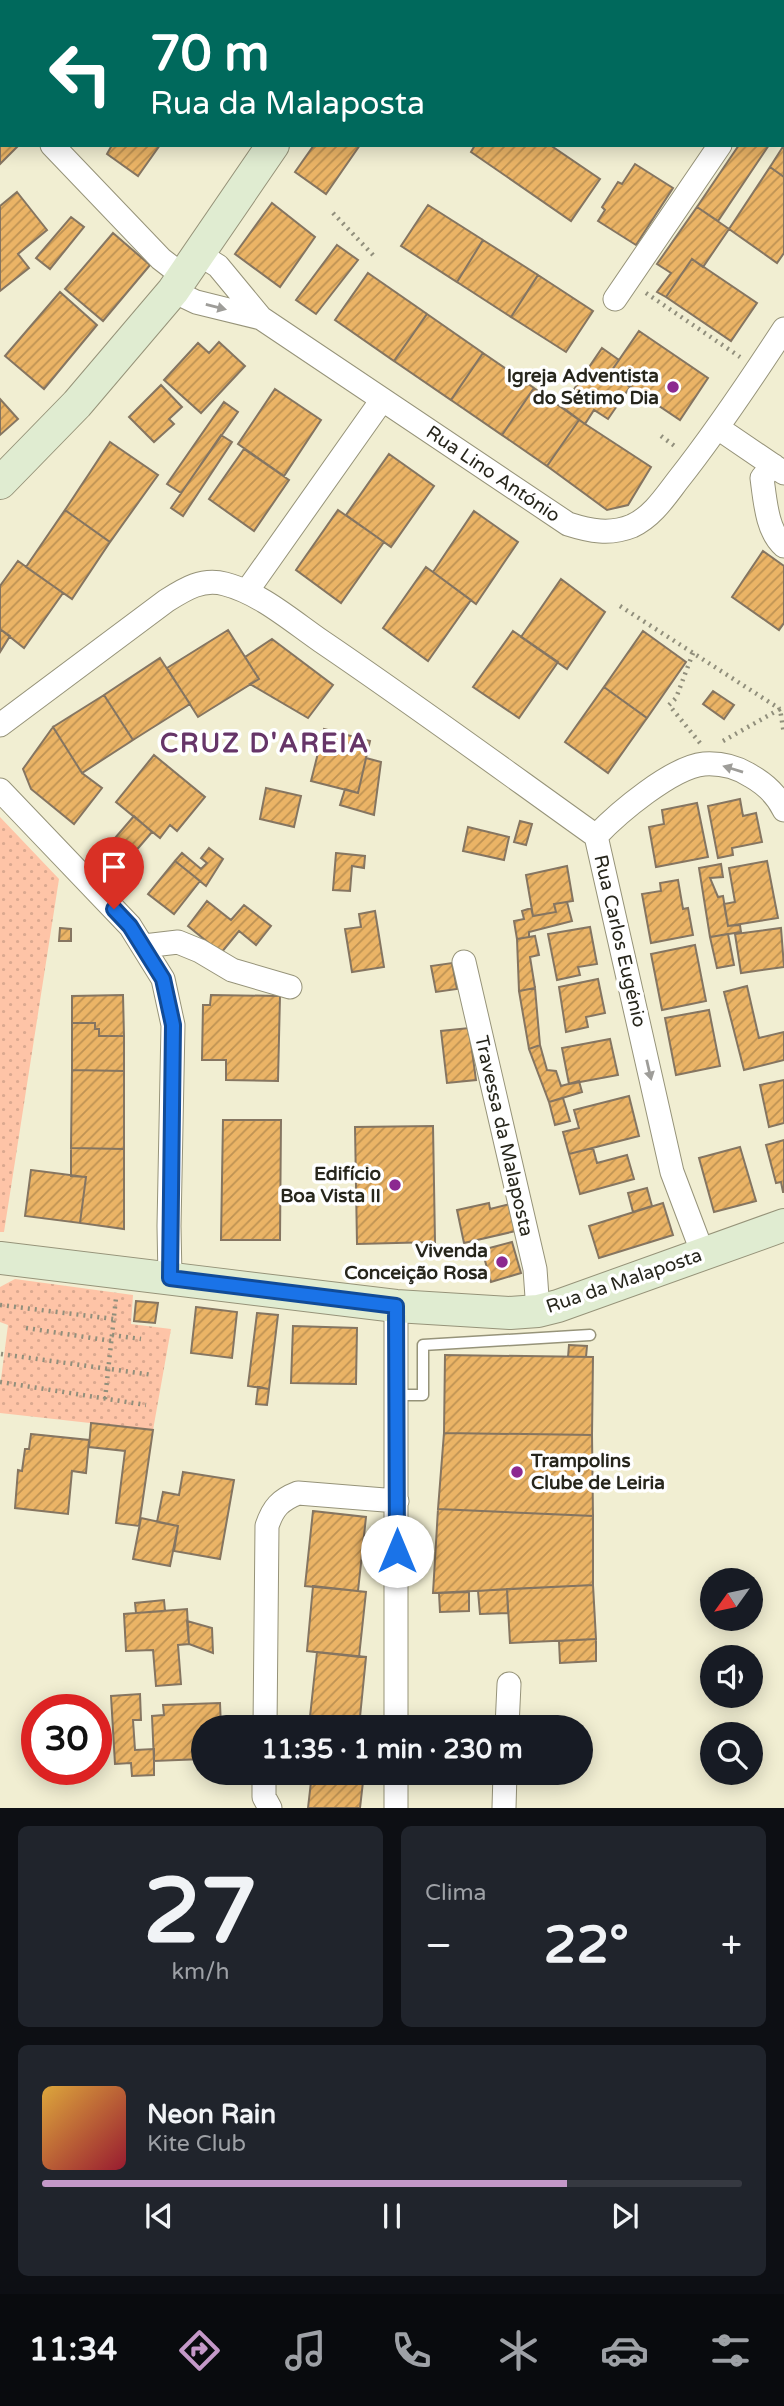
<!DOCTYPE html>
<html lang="pt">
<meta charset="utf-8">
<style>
body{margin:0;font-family:"Varela Round",sans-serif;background:#20242c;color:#f1f3f6;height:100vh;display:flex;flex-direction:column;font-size:26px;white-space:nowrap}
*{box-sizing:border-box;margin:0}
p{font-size:23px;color:#9ea1a6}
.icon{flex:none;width:38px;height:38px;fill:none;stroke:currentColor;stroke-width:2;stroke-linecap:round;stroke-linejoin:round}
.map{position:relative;height:1808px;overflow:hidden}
.side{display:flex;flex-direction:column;gap:18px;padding:18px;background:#0d0f14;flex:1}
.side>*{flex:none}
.banner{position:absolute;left:0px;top:0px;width:784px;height:147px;box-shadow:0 4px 18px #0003;background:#00695c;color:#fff;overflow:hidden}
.needle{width:46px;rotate:237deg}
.fabs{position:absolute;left:700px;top:1568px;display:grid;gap:14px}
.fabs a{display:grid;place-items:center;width:63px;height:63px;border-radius:50%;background:#171b24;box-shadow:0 4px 18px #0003;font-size:35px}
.speed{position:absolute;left:21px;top:1694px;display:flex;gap:14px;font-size:35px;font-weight:700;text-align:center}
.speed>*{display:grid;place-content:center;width:91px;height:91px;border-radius:50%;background:#171b24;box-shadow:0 4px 18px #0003;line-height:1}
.speed .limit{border:10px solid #d22;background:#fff;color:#111}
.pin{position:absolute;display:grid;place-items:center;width:60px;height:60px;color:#fff;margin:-72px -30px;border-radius:50% 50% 50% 0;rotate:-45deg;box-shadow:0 0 7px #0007}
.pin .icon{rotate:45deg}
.me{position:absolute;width:77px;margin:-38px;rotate:0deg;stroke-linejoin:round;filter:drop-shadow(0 0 5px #0008)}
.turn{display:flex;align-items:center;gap:24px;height:147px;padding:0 35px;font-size:32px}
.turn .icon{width:91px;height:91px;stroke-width:2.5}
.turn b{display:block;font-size:49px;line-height:60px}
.big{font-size:52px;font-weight:700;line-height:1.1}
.side .widget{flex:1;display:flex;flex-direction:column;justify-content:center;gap:10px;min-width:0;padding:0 24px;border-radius:10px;background:#20242c}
.side .dial{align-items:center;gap:0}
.dial b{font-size:91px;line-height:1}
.song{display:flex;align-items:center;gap:21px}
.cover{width:84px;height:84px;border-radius:10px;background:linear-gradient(135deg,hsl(40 70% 55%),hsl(350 70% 35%))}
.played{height:7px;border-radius:4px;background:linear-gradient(90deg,#c498c8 75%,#363941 75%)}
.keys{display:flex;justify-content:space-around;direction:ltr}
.heat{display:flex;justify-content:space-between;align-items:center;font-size:38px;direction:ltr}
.side .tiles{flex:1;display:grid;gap:18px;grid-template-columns:1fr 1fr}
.widget:last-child{grid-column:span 2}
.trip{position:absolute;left:191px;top:1715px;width:402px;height:70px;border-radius:35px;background:#171b24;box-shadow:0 4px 18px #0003;font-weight:700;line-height:70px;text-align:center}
.tab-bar{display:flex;height:112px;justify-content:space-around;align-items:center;background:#090b0e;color:#9ea1a6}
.tab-bar .icon{width:49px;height:49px}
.tab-bar .on{color:#c498c8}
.tab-bar b{font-size:32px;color:#f1f3f6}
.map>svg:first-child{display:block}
</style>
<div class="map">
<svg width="784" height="1808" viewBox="0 0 784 1808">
<defs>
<pattern id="grass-dots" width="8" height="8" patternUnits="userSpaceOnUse" patternTransform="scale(1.75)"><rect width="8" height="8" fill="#fec4a7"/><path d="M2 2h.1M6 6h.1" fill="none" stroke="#daa88f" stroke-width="1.8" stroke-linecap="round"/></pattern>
<pattern id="building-hatch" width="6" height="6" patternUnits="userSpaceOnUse" patternTransform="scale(1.75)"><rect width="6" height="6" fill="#ebb466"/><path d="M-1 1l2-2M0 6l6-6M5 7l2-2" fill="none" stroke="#be9253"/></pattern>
</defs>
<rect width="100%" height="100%" fill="#f1eed2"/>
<!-- grass -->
<path fill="url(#grass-dots)" d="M 0,817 L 59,879 L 4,1232 L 0,1232 Z
M 15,1279 L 133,1295 L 131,1324 L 171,1329 L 153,1430 L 0,1413 L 0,1387 L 8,1325 L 0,1322 L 0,1287 Z"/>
<!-- building -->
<path fill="url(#building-hatch)" stroke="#857561" stroke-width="2" d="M 56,0 L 148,0 L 149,2 L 58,2 Z
M 435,0 L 494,0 L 493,2 L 433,2 Z
M 648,0 L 679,0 L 678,2 Z
M 709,0 L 749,0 L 705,2 Z
M 782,86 L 784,87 L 782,126 Z
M 0,120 L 2,145 L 19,145 L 0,164 Z
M 112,145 L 160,145 L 138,176 L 107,154 Z
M 314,145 L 360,145 L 326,194 L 295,172 Z
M 475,145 L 550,145 L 600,179 L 571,221 L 471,152 Z
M 739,145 L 769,145 L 718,221 L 697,207 Z
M 784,145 L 784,177 L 770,167 Z
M 635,164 L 673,188 L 636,245 L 598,221 L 605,210 L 602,207 L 618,182 L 622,184 Z
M 770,167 L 784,177 L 784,253 L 777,263 L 729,229 Z
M 17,192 L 47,230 L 18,254 L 29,268 L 0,291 L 0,206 Z
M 272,203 L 315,237 L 280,287 L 235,254 Z
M 428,205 L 483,240 L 457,282 L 401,246 Z
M 697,207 L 729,229 L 703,267 L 692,259 L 666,297 L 657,292 L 671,273 L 657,264 Z
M 71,217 L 84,227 L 50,269 L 36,258 Z
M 113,233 L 150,265 L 103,321 L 65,289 Z
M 483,240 L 538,275 L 511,317 L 457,282 Z
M 337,245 L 358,260 L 316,314 L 296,300 Z
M 692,259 L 757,303 L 731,341 L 666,297 Z
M 368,273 L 427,314 L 394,361 L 335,320 Z
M 538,275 L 593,311 L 566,352 L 511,317 Z
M 60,292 L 97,325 L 44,389 L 5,356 Z
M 427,314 L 483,353 L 451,400 L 394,361 Z
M 639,331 L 708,378 L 680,420 L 610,373 Z
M 219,342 L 245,366 L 201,413 L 164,380 L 198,343 L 209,353 Z
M 602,348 L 619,360 L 610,373 L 630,387 L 608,419 L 594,410 L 585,424 L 562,407 Z
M 483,353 L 534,388 L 502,435 L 451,400 Z
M 161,385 L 182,407 L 169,419 L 174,424 L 154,442 L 129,417 Z
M 534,388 L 579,420 L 547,466 L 502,435 Z
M 275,389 L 321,420 L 284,476 L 238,444 Z
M 0,399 L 18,419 L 0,435 Z
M 224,402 L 238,412 L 181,493 L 167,484 Z
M 579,420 L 651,467 L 628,505 L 607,510 L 547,466 Z
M 221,435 L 232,442 L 183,516 L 171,508 Z
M 110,442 L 158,475 L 110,542 L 65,510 Z
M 244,449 L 289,480 L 254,531 L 209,499 Z
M 389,454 L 434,486 L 391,547 L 346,515 Z
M 65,510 L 110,542 L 72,599 L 26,567 Z
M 338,510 L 384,542 L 341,603 L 296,570 Z
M 474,511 L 518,542 L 476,604 L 433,572 Z
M 763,551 L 784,566 L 784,623 L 779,630 L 732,597 Z
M 18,561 L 63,593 L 24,648 L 0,629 L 0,586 Z
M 426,567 L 471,600 L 428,661 L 383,628 Z
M 561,579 L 605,612 L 567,669 L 521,637 Z
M 0,629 L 10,636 L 0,652 Z
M 228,630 L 259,679 L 198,717 L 167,668 Z
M 513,631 L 558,662 L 519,718 L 473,687 Z
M 643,631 L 686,662 L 647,718 L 604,687 Z
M 272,639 L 333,685 L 308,718 L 250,684 L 259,679 L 245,657 Z
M 160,658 L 190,704 L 133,740 L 104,695 Z
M 604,687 L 647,718 L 608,773 L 565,742 Z
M 713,691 L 734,705 L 724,719 L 703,704 Z
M 104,695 L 133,740 L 82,773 L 53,727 Z
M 53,727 L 82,773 L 102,788 L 74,824 L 31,789 L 23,769 Z
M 324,729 L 370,741 L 358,793 L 311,781 Z
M 154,755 L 205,797 L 177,831 L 170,825 L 160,838 L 116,802 Z
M 366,758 L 381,762 L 374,815 L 340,805 L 345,789 L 358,793 Z
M 266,788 L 301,796 L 294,827 L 260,819 Z
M 740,799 L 743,816 L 756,813 L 762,842 L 732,848 L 733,855 L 718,858 L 708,806 Z
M 697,803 L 708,857 L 656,867 L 649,827 L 664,824 L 662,810 Z
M 134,816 L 152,832 L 121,868 L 103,852 Z
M 520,821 L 532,824 L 526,845 L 514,842 Z
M 468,827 L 509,837 L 504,860 L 463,851 Z
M 209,848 L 223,859 L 206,886 L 175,861 L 182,853 L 201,869 L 207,863 L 201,858 Z
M 336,853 L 365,856 L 364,868 L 352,866 L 350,891 L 333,890 Z
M 175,861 L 200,881 L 174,914 L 148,894 Z
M 767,861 L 778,918 L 728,926 L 724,904 L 735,902 L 729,868 Z
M 721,864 L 723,877 L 710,878 L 718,897 L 723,896 L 728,926 L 740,925 L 741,932 L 710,937 L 699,868 Z
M 567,866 L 573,901 L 554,904 L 556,912 L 533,916 L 526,875 Z
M 678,880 L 683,909 L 688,908 L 693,935 L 651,943 L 642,894 L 661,891 L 660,883 Z
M 207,901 L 231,920 L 244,905 L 271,926 L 256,945 L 239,931 L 221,953 L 188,926 Z
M 567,902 L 572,921 L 529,932 L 529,937 L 517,939 L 514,921 L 524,919 L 522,911 L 531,908 L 533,916 L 556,912 L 554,904 Z
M 375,911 L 384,967 L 352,972 L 345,929 L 361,927 L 359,914 Z
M 590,927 L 597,964 L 578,967 L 580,975 L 557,980 L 548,934 Z
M 60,928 L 71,929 L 71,941 L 59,941 Z
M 781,928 L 784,967 L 741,973 L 735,934 Z
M 728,934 L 734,965 L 717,968 L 710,937 Z
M 535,936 L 539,955 L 530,957 L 535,988 L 519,991 L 517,939 Z
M 695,945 L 706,1001 L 662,1010 L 651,954 Z
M 452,963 L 457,989 L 436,992 L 431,966 Z
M 598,979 L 605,1013 L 586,1017 L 588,1027 L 566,1032 L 559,987 Z
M 747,986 L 759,1038 L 784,1032 L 784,1060 L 744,1070 L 724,992 Z
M 535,988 L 540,1045 L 529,1049 L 519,991 Z
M 123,995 L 124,1036 L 99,1036 L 99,1029 L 95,1029 L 95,1023 L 72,1023 L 72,996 Z
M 211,995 L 280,996 L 278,1081 L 226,1080 L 226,1060 L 202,1060 L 203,1005 L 210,1005 Z
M 709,1010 L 720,1066 L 676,1075 L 665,1018 Z
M 72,1023 L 95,1023 L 95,1029 L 99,1029 L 99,1036 L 124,1036 L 124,1071 L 72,1070 Z
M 469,1028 L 476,1080 L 447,1083 L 441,1031 Z
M 610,1039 L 618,1075 L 569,1084 L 562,1048 Z
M 540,1045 L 547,1070 L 556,1071 L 561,1086 L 579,1081 L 582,1092 L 549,1102 L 529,1049 Z
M 72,1070 L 124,1071 L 124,1149 L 71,1148 Z
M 784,1080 L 784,1123 L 769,1127 L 760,1085 Z
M 629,1096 L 639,1136 L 569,1154 L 563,1132 L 579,1128 L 574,1110 Z
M 563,1098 L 570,1121 L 555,1125 L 549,1102 Z
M 223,1120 L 281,1120 L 280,1240 L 221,1240 Z
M 433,1126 L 435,1242 L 357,1244 L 355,1127 Z
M 784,1140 L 784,1192 L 783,1192 L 781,1182 L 776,1183 L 766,1145 Z
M 740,1147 L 756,1201 L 714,1212 L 699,1158 Z
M 71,1148 L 124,1149 L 124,1229 L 80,1223 L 86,1177 L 71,1176 Z
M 593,1148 L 597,1163 L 627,1155 L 634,1179 L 580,1194 L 569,1154 Z
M 31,1170 L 86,1177 L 80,1223 L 25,1216 Z
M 647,1188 L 652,1206 L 633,1212 L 628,1193 Z
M 489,1203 L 490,1209 L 510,1204 L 516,1231 L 464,1243 L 457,1210 Z
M 663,1203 L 673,1235 L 599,1258 L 589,1226 Z
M 512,1242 L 521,1273 L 491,1282 L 482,1250 Z
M 136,1301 L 158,1303 L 155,1323 L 134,1321 Z
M 196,1307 L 237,1312 L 232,1358 L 191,1353 Z
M 257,1313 L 278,1315 L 269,1389 L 248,1386 Z
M 293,1326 L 357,1328 L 356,1384 L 291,1383 Z
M 569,1345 L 587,1346 L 586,1357 L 568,1357 Z
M 445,1355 L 593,1357 L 592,1435 L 444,1433 Z
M 258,1387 L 269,1389 L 267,1405 L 256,1404 Z
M 91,1423 L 153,1430 L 139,1526 L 116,1523 L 125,1451 L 89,1447 Z
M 444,1433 L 592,1435 L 593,1516 L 438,1509 Z
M 31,1434 L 89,1440 L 86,1473 L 72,1471 L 68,1514 L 15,1508 L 18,1470 L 22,1471 L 25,1449 L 29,1449 Z
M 183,1472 L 234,1480 L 220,1559 L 174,1551 L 178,1526 L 157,1522 L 163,1492 L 179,1495 Z
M 438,1509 L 593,1516 L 593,1585 L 433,1593 Z
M 313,1511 L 366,1517 L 358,1591 L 305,1586 Z
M 141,1518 L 178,1526 L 170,1566 L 133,1559 Z
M 593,1585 L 596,1639 L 510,1643 L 507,1589 Z
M 313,1586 L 366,1592 L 359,1657 L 307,1651 Z
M 507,1589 L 508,1613 L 480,1614 L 478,1591 Z
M 469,1592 L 469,1611 L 440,1612 L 439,1593 Z
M 164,1600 L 165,1611 L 136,1613 L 135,1603 Z
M 187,1609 L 189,1644 L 178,1645 L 181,1684 L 156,1686 L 153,1650 L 126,1651 L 124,1614 Z
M 187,1621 L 212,1628 L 213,1653 L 189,1644 Z
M 596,1639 L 596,1661 L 560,1663 L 559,1641 Z
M 317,1652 L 366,1657 L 359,1727 L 309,1726 Z
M 140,1694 L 141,1720 L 133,1720 L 135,1750 L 154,1749 L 154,1775 L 132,1776 L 131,1763 L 115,1764 L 111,1696 Z
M 220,1703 L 221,1727 L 203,1727 L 203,1759 L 154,1761 L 152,1716 L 164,1715 L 163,1705 Z
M 312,1773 L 364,1773 L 360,1808 L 308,1808 Z"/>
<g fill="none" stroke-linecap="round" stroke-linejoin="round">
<defs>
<path id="lane" d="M 513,2 L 514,0
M 396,1395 L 423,1395 L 423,1345 L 590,1335"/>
<path id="street" d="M 771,0 L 772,2
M 0,91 L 2,93
M 52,145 L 161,259 L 183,276
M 199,254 L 218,266 L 261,318 L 568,524 C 590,531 610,535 632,526 C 652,517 665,497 678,480 C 716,432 750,381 784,329
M 173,291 L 196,302 L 261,318
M 615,299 L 720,145
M 718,428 L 784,473
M 773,465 L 762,478 C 765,500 767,532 784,546
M 247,591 L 382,400
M 0,725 L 166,601 C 185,589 202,578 225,584 C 260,593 292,621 321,641 C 414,704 505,771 596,836 L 672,1172 L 703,1254
M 0,790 L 130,926 L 163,979 L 173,1025 L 169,1226 L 170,1278
M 596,836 C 618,813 672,767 704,764 C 720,763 737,767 751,776 C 765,784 777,795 784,810
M 144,946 L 178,942 L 200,951 L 232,970 L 290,987
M 464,962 L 535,1269 L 538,1311
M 396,1306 L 396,1727
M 265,1727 L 267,1526 C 273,1508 280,1500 298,1493 L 397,1501
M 507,1727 L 509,1684
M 264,1773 L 264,1797 L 270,1808
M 396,1808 L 396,1773
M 504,1808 L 505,1773"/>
<path id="secondary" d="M 371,2 L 372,0
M 0,483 L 77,404 L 173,291 L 273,145
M 0,1258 L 396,1306 L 510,1313 L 538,1311 L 558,1306 L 784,1225"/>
</defs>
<!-- lane casing -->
<use href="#lane" stroke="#969379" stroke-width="13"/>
<!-- street casing -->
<use href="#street" stroke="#969379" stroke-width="25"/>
<!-- secondary casing -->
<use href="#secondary" stroke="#969379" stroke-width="34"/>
<!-- path -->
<path stroke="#918f7c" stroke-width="4.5" stroke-dasharray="2 5" stroke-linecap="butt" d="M 782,58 L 784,60
M 333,213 L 373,255
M 646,293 L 740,357
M 661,436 L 676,447
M 620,606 L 780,709 L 784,707
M 693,653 L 676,698 L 669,705 L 700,743
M 723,741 L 780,709 L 784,734
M 0,1305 L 114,1319
M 26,1328 L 112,1341
M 112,1335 L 141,1339
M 1,1354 L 153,1375
M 0,1382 L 146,1405
M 105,1399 L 116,1298"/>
<!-- lane -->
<use href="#lane" stroke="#fff" stroke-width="10"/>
<!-- street -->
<use href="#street" stroke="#fff" stroke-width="23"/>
<!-- secondary -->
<use href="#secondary" stroke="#e0ecd1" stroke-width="32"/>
</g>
<!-- one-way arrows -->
<defs><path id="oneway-solid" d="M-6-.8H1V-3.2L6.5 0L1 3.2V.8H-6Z" transform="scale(1.75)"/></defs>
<g fill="#9e9d99">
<use href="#oneway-solid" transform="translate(216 307) rotate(14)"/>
<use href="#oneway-solid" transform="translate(733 769) rotate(-163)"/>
<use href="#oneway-solid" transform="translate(649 1070) rotate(77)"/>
</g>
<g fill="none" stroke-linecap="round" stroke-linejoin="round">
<defs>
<path id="route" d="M 114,909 L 130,926 L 163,979 L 173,1025 L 170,1278 L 396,1306 L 397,1551"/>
</defs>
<!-- route casing -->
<use href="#route" stroke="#114b97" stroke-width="18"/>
<!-- route -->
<use href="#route" stroke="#1a73e8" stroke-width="12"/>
</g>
<!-- markers -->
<g fill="#8c2990" stroke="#fff" stroke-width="2.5">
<circle cx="673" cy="387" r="7"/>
<circle cx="395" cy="1185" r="7"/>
<circle cx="502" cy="1262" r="7"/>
<circle cx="517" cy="1472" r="7"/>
</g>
<g text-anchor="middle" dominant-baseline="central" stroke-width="7" stroke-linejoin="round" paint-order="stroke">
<!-- poi labels -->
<g font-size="19" font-weight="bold" fill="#27261c" stroke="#fff" text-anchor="end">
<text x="659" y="376">Igreja Adventista<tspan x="659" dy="22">do Sétimo Dia</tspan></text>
<text x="381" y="1174">Edifício<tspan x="381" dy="22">Boa Vista II</tspan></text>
<text x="488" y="1251">Vivenda<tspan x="488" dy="22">Conceição Rosa</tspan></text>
<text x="531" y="1461" text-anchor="start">Trampolins<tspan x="531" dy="22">Clube de Leiria</tspan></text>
</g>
<!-- street labels -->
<g font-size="19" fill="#27261c" stroke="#fff">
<text transform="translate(493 474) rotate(34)">Rua Lino António</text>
<text transform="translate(620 941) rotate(77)">Rua Carlos Eugénio</text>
<text transform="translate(504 1136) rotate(77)">Travessa da Malaposta</text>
<text transform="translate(624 1281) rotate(-19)">Rua da Malaposta</text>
</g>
<!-- district labels -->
<g font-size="26" font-weight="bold" letter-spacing="2" fill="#663568" stroke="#fff">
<text x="265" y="743">CRUZ D'AREIA</text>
</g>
</g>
</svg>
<div class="fabs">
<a><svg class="needle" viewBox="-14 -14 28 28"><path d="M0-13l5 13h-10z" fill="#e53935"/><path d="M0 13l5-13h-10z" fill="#9ea1a6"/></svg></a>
<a><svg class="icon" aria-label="sound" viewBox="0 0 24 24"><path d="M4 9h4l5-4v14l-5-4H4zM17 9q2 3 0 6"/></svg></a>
<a><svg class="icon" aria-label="search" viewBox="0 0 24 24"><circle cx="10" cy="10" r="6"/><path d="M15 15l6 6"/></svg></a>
</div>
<div class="speed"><div class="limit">30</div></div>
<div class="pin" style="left:114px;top:909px;background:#d93025"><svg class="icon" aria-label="arrive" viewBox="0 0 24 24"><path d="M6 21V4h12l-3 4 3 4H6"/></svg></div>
<svg class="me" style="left:397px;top:1551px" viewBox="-20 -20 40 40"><circle r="19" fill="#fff"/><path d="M0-13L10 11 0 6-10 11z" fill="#1a73e8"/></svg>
<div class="trip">11:35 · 1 min · 230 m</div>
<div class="banner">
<div class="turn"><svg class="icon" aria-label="left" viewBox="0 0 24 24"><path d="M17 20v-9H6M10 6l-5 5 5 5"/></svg><div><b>70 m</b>Rua da Malaposta</div></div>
</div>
</div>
<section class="side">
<div class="tiles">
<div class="widget dial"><b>27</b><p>km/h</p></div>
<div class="widget"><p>Clima</p>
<div class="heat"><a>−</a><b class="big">22°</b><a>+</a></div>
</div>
<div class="widget">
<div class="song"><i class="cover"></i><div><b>Neon Rain</b><p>Kite Club</p></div></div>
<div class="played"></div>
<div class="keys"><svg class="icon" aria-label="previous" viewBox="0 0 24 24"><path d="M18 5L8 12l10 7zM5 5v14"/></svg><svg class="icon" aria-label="pause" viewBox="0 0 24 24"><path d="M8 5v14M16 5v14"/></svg><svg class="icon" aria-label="next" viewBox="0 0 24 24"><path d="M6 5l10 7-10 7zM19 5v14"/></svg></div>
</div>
</div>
</section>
<nav class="tab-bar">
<b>11:34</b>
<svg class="icon on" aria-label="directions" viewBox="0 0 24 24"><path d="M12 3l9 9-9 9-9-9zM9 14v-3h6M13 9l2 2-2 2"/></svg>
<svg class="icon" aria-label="music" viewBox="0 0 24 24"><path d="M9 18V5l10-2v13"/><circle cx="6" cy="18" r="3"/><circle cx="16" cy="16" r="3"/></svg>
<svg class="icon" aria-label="phone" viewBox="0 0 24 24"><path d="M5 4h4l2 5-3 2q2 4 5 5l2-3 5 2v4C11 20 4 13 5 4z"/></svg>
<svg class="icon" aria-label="climate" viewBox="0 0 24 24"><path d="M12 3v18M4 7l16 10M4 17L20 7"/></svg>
<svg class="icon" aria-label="car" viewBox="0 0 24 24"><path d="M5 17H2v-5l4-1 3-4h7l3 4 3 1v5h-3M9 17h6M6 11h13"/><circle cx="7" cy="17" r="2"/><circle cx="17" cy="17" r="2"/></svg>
<svg class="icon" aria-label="filters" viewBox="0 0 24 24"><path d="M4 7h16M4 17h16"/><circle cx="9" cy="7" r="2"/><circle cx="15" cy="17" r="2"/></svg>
</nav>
